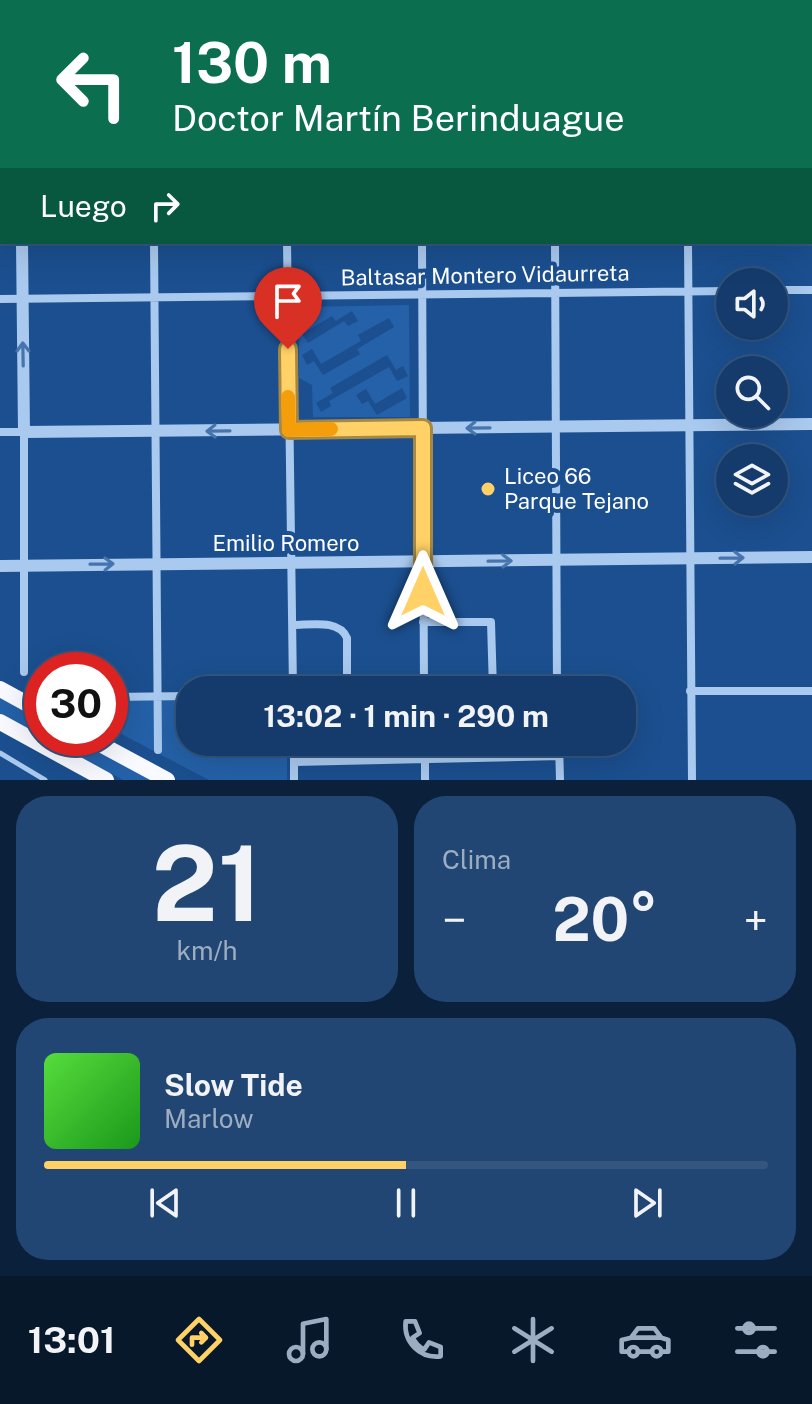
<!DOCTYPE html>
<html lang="es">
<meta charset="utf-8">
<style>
body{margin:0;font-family:"Public Sans",sans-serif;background:#214673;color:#f1f3f6;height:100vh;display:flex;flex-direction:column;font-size:30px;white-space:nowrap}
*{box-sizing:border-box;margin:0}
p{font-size:26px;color:#9dadc1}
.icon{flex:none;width:44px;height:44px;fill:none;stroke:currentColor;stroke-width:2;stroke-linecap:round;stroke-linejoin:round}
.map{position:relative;height:780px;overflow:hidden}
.panel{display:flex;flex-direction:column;gap:16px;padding:16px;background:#0b203b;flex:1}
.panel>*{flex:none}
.banner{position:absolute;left:0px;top:0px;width:812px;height:244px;box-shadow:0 8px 32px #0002,0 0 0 2px #33557e;background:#0b6e4f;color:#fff;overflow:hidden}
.tools{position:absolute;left:716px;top:268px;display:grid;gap:16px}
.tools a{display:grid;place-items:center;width:72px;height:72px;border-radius:50%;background:#143b6b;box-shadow:0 8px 32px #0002,0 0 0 2px #33557e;font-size:40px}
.speed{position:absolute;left:24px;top:652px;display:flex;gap:16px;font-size:40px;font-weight:700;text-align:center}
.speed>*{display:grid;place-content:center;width:104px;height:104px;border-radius:50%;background:#143b6b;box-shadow:0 8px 32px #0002,0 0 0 2px #33557e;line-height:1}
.speed .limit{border:12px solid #d22;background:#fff;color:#111}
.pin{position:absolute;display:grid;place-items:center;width:68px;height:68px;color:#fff;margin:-82px -34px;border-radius:50% 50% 50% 0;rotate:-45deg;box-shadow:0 0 8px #0007}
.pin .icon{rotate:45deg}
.me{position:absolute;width:88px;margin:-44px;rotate:0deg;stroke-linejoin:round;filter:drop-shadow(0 0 6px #0008)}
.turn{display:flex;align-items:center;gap:28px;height:168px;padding:0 40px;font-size:36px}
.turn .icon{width:104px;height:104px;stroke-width:2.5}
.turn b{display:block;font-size:56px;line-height:68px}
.then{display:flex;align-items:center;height:76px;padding:0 40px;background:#0003;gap:16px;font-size:30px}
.big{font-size:60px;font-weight:700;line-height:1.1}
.panel .widget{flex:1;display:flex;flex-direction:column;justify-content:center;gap:12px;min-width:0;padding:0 28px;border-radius:32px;background:#214673}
.panel .dial{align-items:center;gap:0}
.dial b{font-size:104px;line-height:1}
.song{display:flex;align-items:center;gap:24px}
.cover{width:96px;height:96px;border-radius:12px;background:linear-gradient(135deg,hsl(110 70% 55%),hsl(120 70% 35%))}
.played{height:8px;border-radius:4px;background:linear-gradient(90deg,#ffd166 50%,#33557e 50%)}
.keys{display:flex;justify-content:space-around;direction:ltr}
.heat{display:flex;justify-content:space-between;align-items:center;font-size:44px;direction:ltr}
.panel .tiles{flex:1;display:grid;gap:16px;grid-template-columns:1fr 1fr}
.widget:last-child{grid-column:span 2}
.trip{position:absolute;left:176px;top:676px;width:460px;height:80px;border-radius:32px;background:#143b6b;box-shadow:0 8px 32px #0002,0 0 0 2px #33557e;font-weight:700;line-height:80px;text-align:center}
.tabs{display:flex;height:128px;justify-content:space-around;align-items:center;background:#08182b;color:#9dadc1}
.tabs .icon{width:56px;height:56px}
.tabs .selected{color:#ffd166}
.tabs b{font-size:36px;color:#f1f3f6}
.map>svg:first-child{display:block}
</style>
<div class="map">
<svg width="812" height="780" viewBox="0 0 812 780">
<rect width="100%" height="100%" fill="#1b4f8f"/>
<!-- green -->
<path fill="#2461a8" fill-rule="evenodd" d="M 409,305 L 410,417 L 313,417 L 312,385 L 299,378 L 299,307 ZM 352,311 L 358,321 L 348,326 L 344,321 L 308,343 L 302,334 L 332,316 L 336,321 ZM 389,318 L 394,327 L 357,349 L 360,354 L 323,375 L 314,361 L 307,365 L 302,355 L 312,349 L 321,364 L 361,341 L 358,335 ZM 387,355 L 396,370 L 403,366 L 408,376 L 397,381 L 389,367 L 329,401 L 331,406 L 321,412 L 316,403 L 333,393 L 330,388 ZM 402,388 L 407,398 L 377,415 L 368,401 L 362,404 L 356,395 L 366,389 L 375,404 Z
M 0,698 L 42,720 L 42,736 L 0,714 Z
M 110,700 L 190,700 L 190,742 L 287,742 L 287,780 L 209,780 L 110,728 Z
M 45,738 L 76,738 L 154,780 L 123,780 Z"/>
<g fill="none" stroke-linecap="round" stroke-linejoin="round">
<!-- service -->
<path stroke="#a9c9ee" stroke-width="5" d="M 0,753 L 45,780"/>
<!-- minor -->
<path stroke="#a9c9ee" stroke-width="8" d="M 151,0 L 151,2
M 284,0 L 284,2
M 418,0 L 418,2
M 551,0 L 551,2
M 686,0 L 686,2
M 810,25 L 812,25
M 0,33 L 2,33
M 810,158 L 812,158
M 0,164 L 2,164
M 154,242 L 158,750
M 287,242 L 293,690
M 422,242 L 424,690
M 555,242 L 557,690
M 688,242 L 692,780
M 774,290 L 812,290
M 0,299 L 730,291
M 0,432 L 24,432 L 24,672
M 423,622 L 491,622 L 493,690
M 293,625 C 311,625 339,619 347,638 L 347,690
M 690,691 L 812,691
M 110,697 L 190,696
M 294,742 L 294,780
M 425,742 L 425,780
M 559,742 L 560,780
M 294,762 L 560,756"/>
<!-- tertiary -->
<path stroke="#a9c9ee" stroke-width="12" d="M 19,0 L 19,2
M 22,242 L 24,432 L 812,424
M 0,566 L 812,557"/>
<!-- trunk -->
<path stroke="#f8faff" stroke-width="16" d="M 0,689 L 42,712
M 0,722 L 106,780
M 89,738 L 167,780"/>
</g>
<!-- one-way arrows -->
<defs><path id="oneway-shaft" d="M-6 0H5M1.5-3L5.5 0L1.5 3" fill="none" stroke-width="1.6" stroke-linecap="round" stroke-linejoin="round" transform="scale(2)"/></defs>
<g stroke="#4674ac">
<use href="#oneway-shaft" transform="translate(23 354) rotate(-91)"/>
<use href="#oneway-shaft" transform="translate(478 428) rotate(179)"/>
<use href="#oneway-shaft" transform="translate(218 431) rotate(179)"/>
<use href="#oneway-shaft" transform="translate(732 558) rotate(-1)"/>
<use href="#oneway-shaft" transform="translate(500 561) rotate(-1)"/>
<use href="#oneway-shaft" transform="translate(102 564) rotate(-1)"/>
</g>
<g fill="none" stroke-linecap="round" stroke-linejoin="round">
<defs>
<path id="route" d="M 288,349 L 289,430 L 423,428 L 423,592"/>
</defs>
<!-- route casing -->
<use href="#route" stroke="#a68842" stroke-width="20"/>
<!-- route -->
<use href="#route" stroke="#ffd166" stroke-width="14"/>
<!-- slow -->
<path stroke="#f59e0b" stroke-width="14" d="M 288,397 L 289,430 L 331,429"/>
</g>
<!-- markers -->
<circle fill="#ffd166" stroke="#1b4f8f" stroke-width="3" cx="488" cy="489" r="8"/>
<g text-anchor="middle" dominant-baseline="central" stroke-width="8" stroke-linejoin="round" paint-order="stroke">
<!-- street labels -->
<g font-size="22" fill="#fff" stroke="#1b4f8f">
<text transform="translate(485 275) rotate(-1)">Baltasar Montero Vidaurreta</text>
<text x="286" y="543">Emilio Romero</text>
</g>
<!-- poi labels -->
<g font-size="22" fill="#fff" stroke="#1b4f8f" text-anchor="start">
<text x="504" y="476">Liceo 66<tspan x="504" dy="25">Parque Tejano</tspan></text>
</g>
</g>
</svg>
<div class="tools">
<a><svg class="icon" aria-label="sound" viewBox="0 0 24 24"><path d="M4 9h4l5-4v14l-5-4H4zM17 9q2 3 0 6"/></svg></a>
<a><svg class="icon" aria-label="search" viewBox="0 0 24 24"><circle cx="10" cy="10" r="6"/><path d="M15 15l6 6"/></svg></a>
<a><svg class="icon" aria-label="layers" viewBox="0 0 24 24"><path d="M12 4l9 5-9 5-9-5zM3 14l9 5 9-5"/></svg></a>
</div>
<div class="speed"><div class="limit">30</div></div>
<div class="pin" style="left:288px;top:349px;background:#d93025"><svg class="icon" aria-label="arrive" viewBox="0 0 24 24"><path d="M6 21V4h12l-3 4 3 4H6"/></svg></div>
<svg class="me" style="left:423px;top:592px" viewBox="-20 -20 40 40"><path d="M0-17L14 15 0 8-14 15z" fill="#ffd166" stroke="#fff" stroke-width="4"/></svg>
<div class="trip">13:02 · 1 min · 290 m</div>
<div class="banner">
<div class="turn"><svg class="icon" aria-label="left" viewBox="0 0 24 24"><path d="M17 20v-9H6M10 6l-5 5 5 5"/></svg><div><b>130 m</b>Doctor Martín Berinduague</div></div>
<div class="then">Luego<svg class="icon" aria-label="right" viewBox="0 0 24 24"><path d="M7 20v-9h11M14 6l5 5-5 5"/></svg></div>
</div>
</div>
<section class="panel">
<div class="tiles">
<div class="widget dial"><b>21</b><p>km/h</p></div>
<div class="widget"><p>Clima</p>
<div class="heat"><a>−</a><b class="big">20°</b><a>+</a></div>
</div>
<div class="widget">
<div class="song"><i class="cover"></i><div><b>Slow Tide</b><p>Marlow</p></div></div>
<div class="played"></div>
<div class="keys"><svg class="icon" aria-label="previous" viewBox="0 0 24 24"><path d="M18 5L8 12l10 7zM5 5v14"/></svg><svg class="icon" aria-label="pause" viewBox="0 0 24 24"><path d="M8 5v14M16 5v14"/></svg><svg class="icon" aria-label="next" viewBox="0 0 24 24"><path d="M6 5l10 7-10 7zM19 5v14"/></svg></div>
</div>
</div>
</section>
<nav class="tabs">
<b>13:01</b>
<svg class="icon selected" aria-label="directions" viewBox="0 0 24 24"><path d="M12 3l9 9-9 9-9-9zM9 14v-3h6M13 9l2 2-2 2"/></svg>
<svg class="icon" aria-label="music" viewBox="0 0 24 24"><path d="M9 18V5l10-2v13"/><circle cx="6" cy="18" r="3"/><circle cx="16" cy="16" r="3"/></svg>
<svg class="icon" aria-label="phone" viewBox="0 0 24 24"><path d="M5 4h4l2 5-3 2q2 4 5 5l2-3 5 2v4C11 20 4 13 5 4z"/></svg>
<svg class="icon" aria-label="climate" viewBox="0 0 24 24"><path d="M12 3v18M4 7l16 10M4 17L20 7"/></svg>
<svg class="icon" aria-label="car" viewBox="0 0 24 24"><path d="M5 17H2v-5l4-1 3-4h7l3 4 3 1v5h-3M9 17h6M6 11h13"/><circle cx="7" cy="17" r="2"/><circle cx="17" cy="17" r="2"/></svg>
<svg class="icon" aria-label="filters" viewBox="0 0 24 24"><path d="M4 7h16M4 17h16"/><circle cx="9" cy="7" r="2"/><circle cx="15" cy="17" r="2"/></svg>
</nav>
